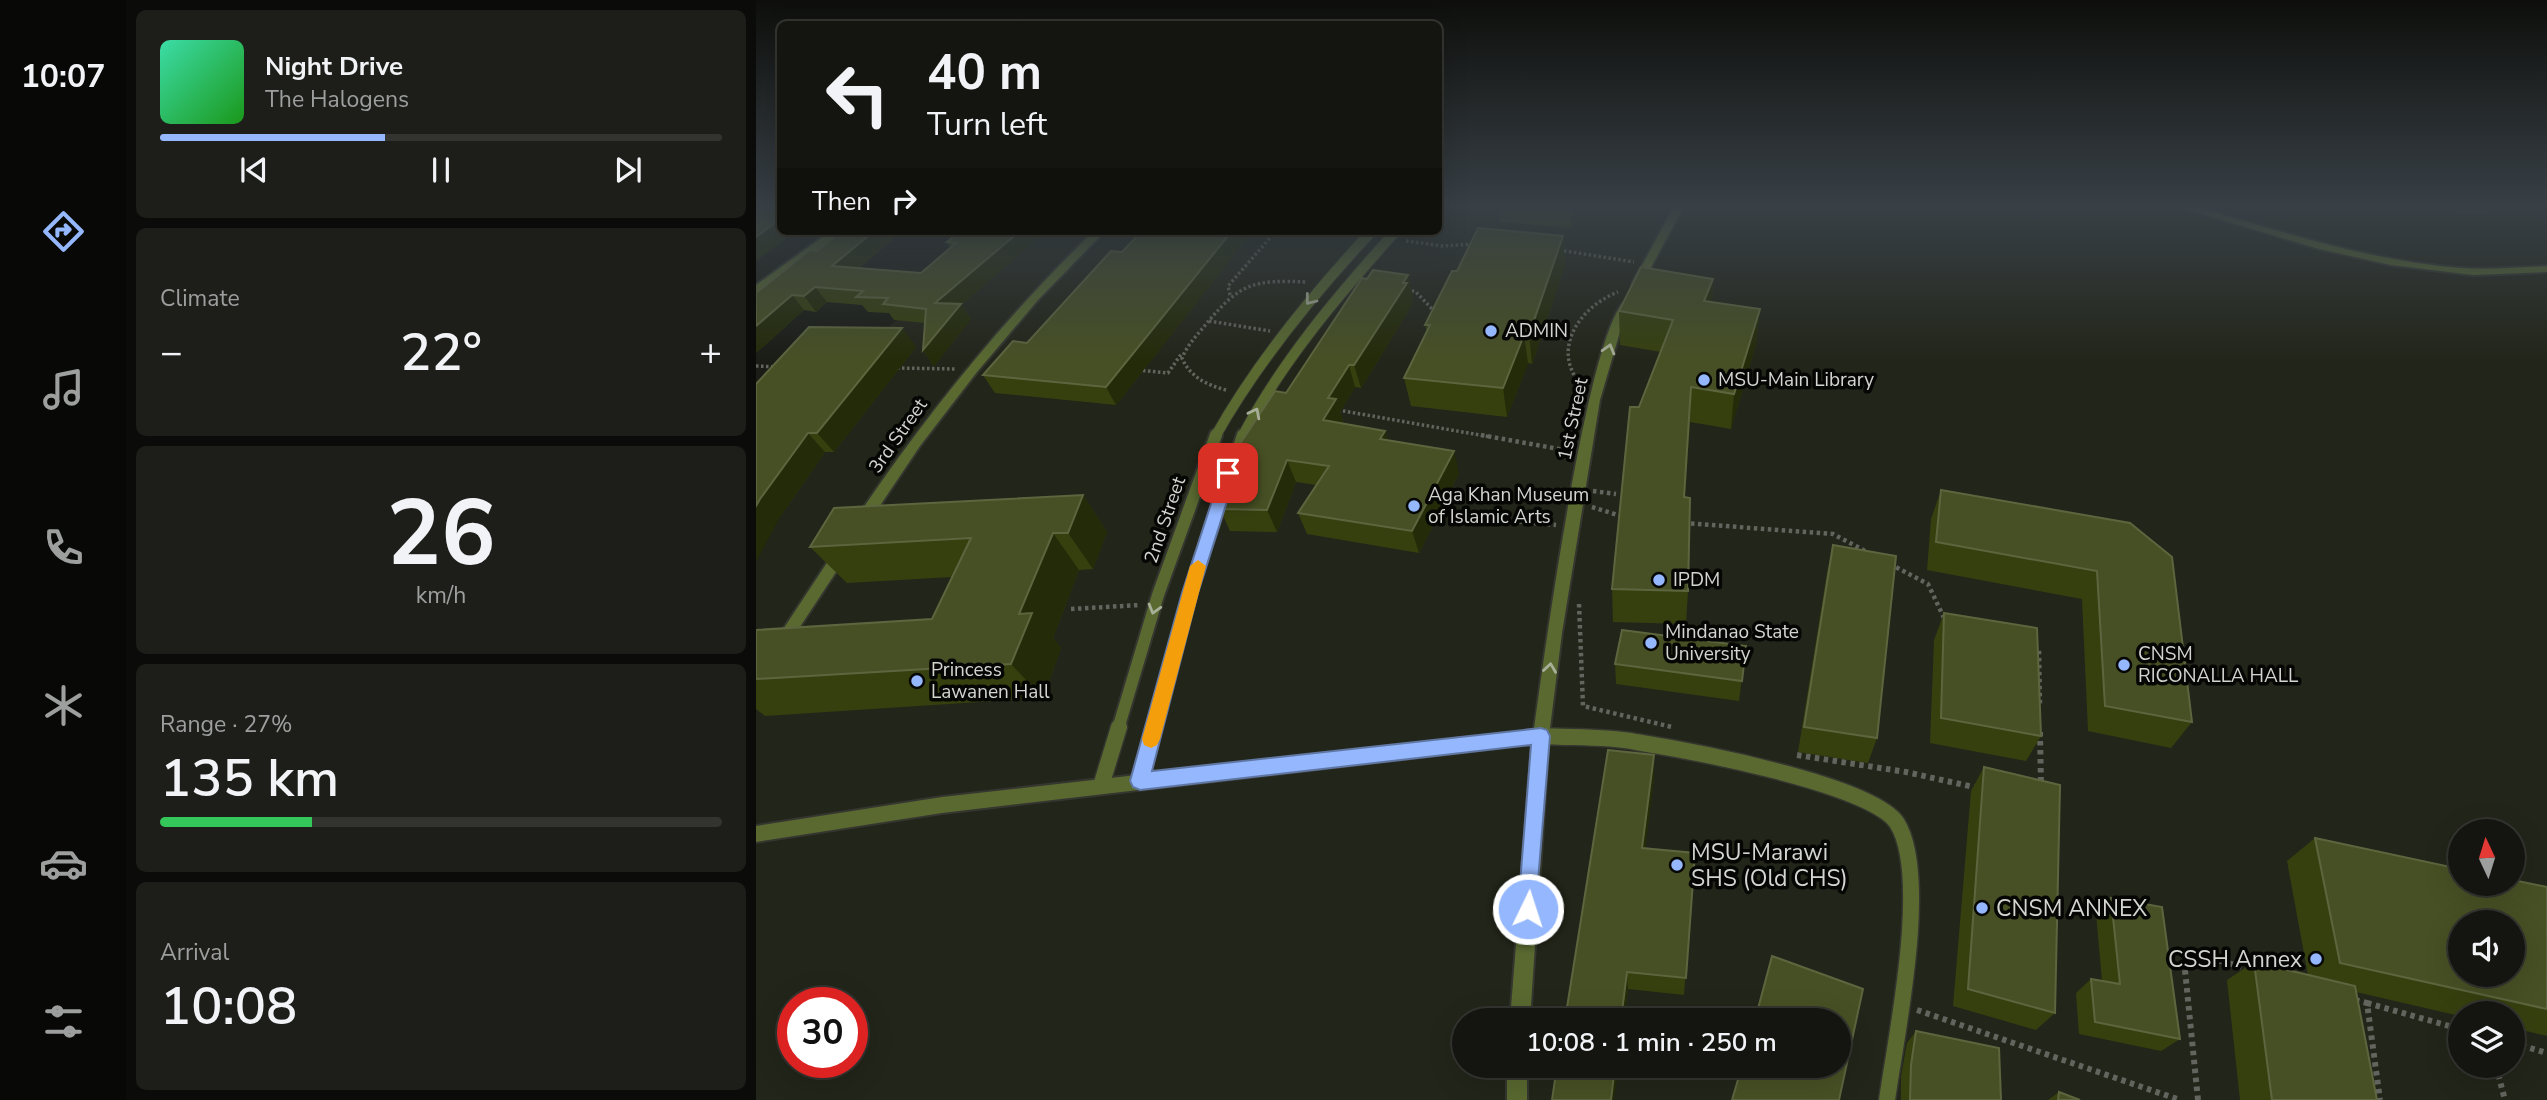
<!DOCTYPE html>
<meta charset="utf-8">
<style>
body{margin:0;font-family:"Nunito Sans",sans-serif;background:#1d1e19;color:#f1f3f6;height:100vh;display:flex;flex-direction:column;font-size:26px;white-space:nowrap}
*{box-sizing:border-box;margin:0}
p{font-size:23px;color:#9d9f9f}
.icon{flex:none;width:38px;height:38px;fill:none;stroke:currentColor;stroke-width:2;stroke-linecap:round;stroke-linejoin:round}
.map{position:relative;flex:1;overflow:hidden}
.panel{display:flex;flex-direction:column;gap:10px;padding:10px;background:#0b0c09;width:630px}
.panel>*{flex:none}
.banner{position:absolute;left:21px;top:21px;width:665px;height:214px;border-radius:10px;box-shadow:0 7px 28px #0002,0 0 0 2px #333430;background:#141510;color:#f1f3f6;overflow:hidden}
.needle{width:46px;rotate:356deg}
.buttons{position:absolute;left:1692px;top:819px;display:grid;gap:14px}
.buttons a{display:grid;place-items:center;width:77px;height:77px;border-radius:50%;background:#141510;box-shadow:0 7px 28px #0002,0 0 0 2px #333430;font-size:35px}
.speed{position:absolute;left:21px;top:987px;display:flex;gap:14px;font-size:35px;font-weight:700;text-align:center}
.speed>*{display:grid;place-content:center;width:91px;height:91px;border-radius:50%;background:#141510;box-shadow:0 7px 28px #0002,0 0 0 2px #333430;line-height:1}
.speed .limit{border:10px solid #d22;background:#fff;color:#111}
.pin{position:absolute;display:grid;place-items:center;width:60px;height:60px;color:#fff;margin:-30px;border-radius:14px;box-shadow:0 4px 10px #0006}
.me{position:absolute;width:77px;margin:-38px;rotate:4deg;stroke-linejoin:round;filter:drop-shadow(0 0 5px #0008)}
.turn{display:flex;align-items:center;gap:24px;height:147px;padding:0 35px;font-size:32px}
.turn .icon{width:91px;height:91px;stroke-width:2.5}
.turn b{display:block;font-size:49px;line-height:60px}
.then{display:flex;align-items:center;height:66px;padding:0 35px;background:#0003;gap:14px;font-size:26px}
.big{font-size:52px;font-weight:600;line-height:1.1}
.panel .widget{flex:1;display:flex;flex-direction:column;justify-content:center;gap:10px;min-width:0;padding:0 24px;border-radius:10px;background:#1d1e19}
.panel .dial{align-items:center;gap:0}
.dial b{font-size:91px;line-height:1}
.song{display:flex;align-items:center;gap:21px}
.cover{width:84px;height:84px;border-radius:10px;background:linear-gradient(135deg,hsl(160 70% 55%),hsl(120 70% 35%))}
.played{height:7px;border-radius:4px;background:linear-gradient(90deg,#94b7fd 40%,#333430 40%)}
.keys{display:flex;justify-content:space-around;direction:ltr}
.heat{display:flex;justify-content:space-between;align-items:center;font-size:38px;direction:ltr}
.charge{height:10px;border-radius:5px;background:linear-gradient(90deg,#34c759 27%,#333430 0)}
.trip{position:absolute;left:696px;top:1008px;width:399px;height:70px;border-radius:35px;background:#141510;box-shadow:0 7px 28px #0002,0 0 0 2px #333430;font-weight:600;line-height:70px;text-align:center}
main{display:flex;flex:1;min-height:0}
.dock{display:flex;flex-direction:column;width:126px;justify-content:space-around;align-items:center;background:#080806;color:#9d9f9f}
.dock .icon{width:49px;height:49px}
.dock .selected{color:#94b7fd}
.dock b{font-size:32px;color:#f1f3f6}
.map>svg:first-child{display:block}
</style>
<main>
<nav class="dock">
<b>10:07</b>
<svg class="icon selected" aria-label="directions" viewBox="0 0 24 24"><path d="M12 3l9 9-9 9-9-9zM9 14v-3h6M13 9l2 2-2 2"/></svg>
<svg class="icon" aria-label="music" viewBox="0 0 24 24"><path d="M9 18V5l10-2v13"/><circle cx="6" cy="18" r="3"/><circle cx="16" cy="16" r="3"/></svg>
<svg class="icon" aria-label="phone" viewBox="0 0 24 24"><path d="M5 4h4l2 5-3 2q2 4 5 5l2-3 5 2v4C11 20 4 13 5 4z"/></svg>
<svg class="icon" aria-label="climate" viewBox="0 0 24 24"><path d="M12 3v18M4 7l16 10M4 17L20 7"/></svg>
<svg class="icon" aria-label="car" viewBox="0 0 24 24"><path d="M5 17H2v-5l4-1 3-4h7l3 4 3 1v5h-3M9 17h6M6 11h13"/><circle cx="7" cy="17" r="2"/><circle cx="17" cy="17" r="2"/></svg>
<svg class="icon" aria-label="filters" viewBox="0 0 24 24"><path d="M4 7h16M4 17h16"/><circle cx="9" cy="7" r="2"/><circle cx="15" cy="17" r="2"/></svg>
</nav>
<section class="panel">
<div class="widget">
<div class="song"><i class="cover"></i><div><b>Night Drive</b><p>The Halogens</p></div></div>
<div class="played"></div>
<div class="keys"><svg class="icon" aria-label="previous" viewBox="0 0 24 24"><path d="M18 5L8 12l10 7zM5 5v14"/></svg><svg class="icon" aria-label="pause" viewBox="0 0 24 24"><path d="M8 5v14M16 5v14"/></svg><svg class="icon" aria-label="next" viewBox="0 0 24 24"><path d="M6 5l10 7-10 7zM19 5v14"/></svg></div>
</div>
<div class="widget"><p>Climate</p>
<div class="heat"><a>−</a><b class="big">22°</b><a>+</a></div>
</div>
<div class="widget dial"><b>26</b><p>km/h</p></div>
<div class="widget"><p>Range · 27%</p><b class="big">135 km</b><div class="charge"></div></div>
<div class="widget"><p>Arrival</p><b class="big">10:08</b></div>
</section>
<div class="map">
<svg width="1791" height="1100" viewBox="0 0 1791 1100">
<rect width="100%" height="100%" fill="#1a1c15"/>
<!-- built -->
<path fill="#222519" fill-rule="evenodd" d="M 683,208 L 1791,208 L 1791,1100 L 0,1100 L 0,455 L 135,325 L 245,231 L 682,231 ZM 1704,831 L 1757,831 L 1757,884 L 1704,884 ZM 1704,922 L 1757,922 L 1757,975 L 1704,975 ZM 37,1003 L 96,1003 L 96,1062 L 37,1062 ZM 1704,1013 L 1757,1013 L 1757,1066 L 1704,1066 ZM 709,1020 L 1083,1020 L 1083,1066 L 709,1066 Z"/>
<g fill="none" stroke-linecap="round" stroke-linejoin="round">
<defs>
<path id="service-far2" d="M 459,437 C 501,362 557,294 616,231
M 486,437 C 526,361 583,294 640,231"/>
<path id="service-far1" d="M 362,729 L 402,595 L 460,435
M 398,729 L 434,593 L 487,435"/>
<path id="service" d="M 785,736 C 816,738 850,736 880,742 C 930,750 1116,784 1141,823 C 1174,876 1140,1036 1131,1100
M 384,781 L 398,727
M 345,786 L 363,727"/>
<path id="minor" d="M 917,208 L 927,208 L 886,284 L 885,286 L 877,286 L 876,284 Z
M 1426,208 L 1442,208 C 1528,232 1614,261 1705,268 C 1733,270 1762,267 1791,266 L 1791,272 L 1717,275 L 1635,265 L 1563,249 Z
M 75,231 L 87,231 L 0,293 L 0,285 Z
M 338,231 L 349,231 L 282,300 L 221,372 L 164,446 L 111,525 L 101,525 L 99,521 L 101,517 C 171,414 248,318 338,231 Z
M 872,299 L 878,302 L 866,325 L 844,400 L 806,633 L 793,736 L 774,1020 L 754,1020 L 776,744 L 186,813 L 0,842 L 0,826 L 186,797 L 778,730 C 786,672 833,316 872,299 Z
M 85,548 L 90,549 L 92,553 L 90,557 L 32,645 L 27,647 L 22,645 L 19,641 L 22,637 L 80,549 Z
M 751,1066 L 771,1066 L 771,1100 L 751,1100 Z"/>
</defs>
<!-- service-far2 casing -->
<use href="#service-far2" stroke="#34362f" stroke-width="12"/>
<!-- service-far1 casing -->
<use href="#service-far1" stroke="#34362f" stroke-width="16"/>
<!-- service casing -->
<use href="#service" stroke="#34362f" stroke-width="19"/>
<!-- minor casing -->
<use href="#minor" stroke="#34362f" stroke-width="4"/>
<!-- path-far2 -->
<path stroke="#62645d" stroke-width="3.5" stroke-dasharray="2.5 2.5" stroke-linecap="butt" d="M 650,241 L 687,246 L 718,244
M 803,250 L 878,262
M 651,289 L 660,292 L 679,312
M 474,295 L 472,286 L 520,231
M 453,321 L 514,331
M 0,366 L 21,367
M 141,368 L 199,369
M 382,370 L 412,373 L 426,353
M 827,387 C 793,351 823,307 862,292
M 470,390 C 451,385 434,377 426,358 C 432,344 442,334 451,323 C 485,282 498,280 551,282
M 582,410 L 735,437"/>
<!-- path-far1 -->
<path stroke="#62645d" stroke-width="4.5" stroke-dasharray="3.5 3.5" stroke-linecap="butt" d="M 725,435 L 814,451
M 837,491 L 860,494
M 836,507 L 868,517
M 714,517 L 800,525
M 928,523 L 1077,534 L 1111,552
M 1134,564 L 1172,584 L 1189,620
M 823,604 L 827,706 L 916,727
M 315,609 L 384,605
M 1278,648 L 1283,649 L 1284,705"/>
<!-- path -->
<path stroke="#62645d" stroke-width="6" stroke-dasharray="4.5 4.5" stroke-linecap="butt" d="M 1284,732 L 1285,786
M 1041,755 L 1150,772 L 1222,788
M 1599,1000 L 1611,1003 L 1624,1100
M 1611,1003 L 1704,1029
M 1161,1010 L 1424,1100
M 1757,1043 L 1791,1053
M 1740,1066 L 1749,1100
M 1442,1100 L 1427,950 L 1493,969"/>
<!-- service-far2 -->
<use href="#service-far2" stroke="#596930" stroke-width="10"/>
<!-- service-far1 -->
<use href="#service-far1" stroke="#596930" stroke-width="12"/>
<!-- service -->
<use href="#service" stroke="#596930" stroke-width="16"/>
<!-- minor -->
<use href="#minor" fill="#596930" fill-rule="evenodd"/>
</g>
<!-- wall -->
<path fill="#36400f" d="M 742,208 L 823,208 L 816,228 L 744,222 Z
M 1692,208 L 1735,208 L 1731,213 L 1699,214 Z
M 86,231 L 164,231 L 157,236 L 144,233 L 103,268 L 165,273 L 194,248 L 191,242 L 199,236 L 171,231 L 291,231 L 281,239 L 205,305 L 215,319 L 178,366 L 167,350 L 169,323 L 138,320 L 133,313 L 112,312 L 106,305 L 71,302 L 60,312 L 48,310 L 0,353 L 61,251 Z
M 386,231 L 497,231 L 360,405 L 239,393 L 227,375 L 271,343 L 366,252 Z
M 807,236 L 809,265 L 776,364 L 772,363 L 751,417 L 655,406 L 648,378 L 671,332 L 669,325 L 701,271 Z
M 957,279 L 956,302 L 1004,309 L 1000,344 L 975,429 L 934,422 L 929,497 L 932,591 L 930,624 L 857,622 L 856,589 L 883,407 L 905,352 L 864,345 L 863,311 Z
M 657,297 L 655,301 L 656,305 L 605,388 L 599,387 L 584,412 L 587,421 L 586,424 L 629,431 L 631,440 L 703,473 L 663,553 L 551,534 L 542,513 L 560,485 L 540,482 L 521,532 L 474,531 L 464,509 L 484,464 L 478,453 L 530,393 Z
M 146,328 L 160,347 L 78,452 L 69,452 L 24,517 L 0,384 Z
M 1185,490 L 1374,523 L 1436,722 L 1415,748 L 1332,731 L 1326,599 L 1171,570 L 1175,519 Z
M 327,495 L 351,532 L 337,569 L 323,570 L 297,638 L 305,648 L 287,698 L 9,716 L 0,709 L 0,630 L 176,619 L 196,577 L 91,583 L 54,547 Z
M 1077,545 L 1121,738 L 1112,763 L 1042,752 L 1071,573 Z
M 1188,613 L 1285,736 L 1270,761 L 1174,743 L 1178,640 Z
M 990,646 L 983,701 L 860,684 L 859,664 Z
M 898,755 L 898,778 L 889,848 L 939,853 L 928,995 L 872,989 L 868,1020 L 809,1020 Z
M 1228,767 L 1299,1013 L 1280,1030 L 1197,1006 L 1215,791 Z
M 1559,838 L 1791,887 L 1791,1036 L 1757,1028 L 1757,1013 L 1704,1013 L 1704,1016 L 1600,992 L 1621,1100 L 1484,1100 L 1471,980 L 1498,962 L 1552,975 L 1531,861 Z
M 1355,898 L 1424,1039 L 1405,1051 L 1323,1034 L 1320,993 L 1335,979 L 1346,981 L 1340,913 Z
M 1160,1031 L 1245,1100 L 1145,1100 L 1145,1076 L 1151,1043 Z
M 1303,1092 L 1324,1100 L 1292,1100 Z"/>
<!-- shaded-wall -->
<path fill="#242b09" d="M 814,208 L 823,208 L 816,228 Z
M 24,219 L 24,231 L 40,231 L 0,261 L 0,237 Z
M 118,231 L 142,231 L 144,233 L 87,282 L 76,266 Z
M 153,231 L 164,231 L 157,236 Z
M 264,231 L 291,231 L 281,239 L 205,305 L 215,319 L 178,366 L 167,350 L 179,303 Z
M 476,231 L 497,231 L 360,405 L 350,387 Z
M 807,236 L 809,265 L 776,364 L 773,335 Z
M 652,275 L 657,297 L 655,301 L 656,305 L 605,388 L 598,365 Z
M 957,279 L 956,314 L 948,301 Z
M 59,287 L 71,302 L 60,312 L 48,296 Z
M 36,295 L 48,310 L 0,353 L 0,326 Z
M 1004,309 L 1000,344 L 975,429 L 978,394 Z
M 146,328 L 160,347 L 78,452 L 61,433 Z
M 768,335 L 772,363 L 751,417 L 747,388 Z
M 593,365 L 599,387 L 584,412 L 587,421 L 575,443 L 567,420 L 572,398 Z
M 935,387 L 934,422 L 927,531 L 928,497 Z
M 629,431 L 635,453 L 624,439 Z
M 52,433 L 69,452 L 24,517 L 0,562 L 0,506 L 4,499 Z
M 698,451 L 703,473 L 663,553 L 656,531 Z
M 531,460 L 540,482 L 521,532 L 511,510 Z
M 327,495 L 351,532 L 337,569 L 312,533 Z
M 297,533 L 323,570 L 297,638 L 305,648 L 287,698 L 255,664 L 263,614 Z
M 898,755 L 898,778 L 887,869 L 886,848 Z
M 871,972 L 872,989 L 868,1020 L 865,1020 Z
M 859,1066 L 863,1066 L 858,1100 L 855,1100 Z"/>
<!-- building -->
<path fill="#475024" stroke="#5d653f" stroke-width="2" fill-rule="evenodd" d="M 0,208 L 24,208 L 24,219 L 0,237 Z
M 722,228 L 807,236 L 773,335 L 768,335 L 747,388 L 648,378 L 674,325 L 669,325 L 696,271 L 701,271 Z
M 86,231 L 118,231 L 76,266 L 165,273 L 200,243 L 191,242 L 204,231 L 264,231 L 179,303 L 205,304 L 167,350 L 170,309 L 127,304 L 132,298 L 100,297 L 107,291 L 59,287 L 48,296 L 36,295 L 0,326 L 0,293 L 54,250 L 61,251 Z
M 386,231 L 476,231 L 350,387 L 227,375 L 257,341 L 271,343 L 355,251 L 366,252 Z
M 885,267 L 957,279 L 948,301 L 1004,309 L 978,394 L 935,387 L 928,497 L 934,498 L 932,591 L 856,589 L 874,407 L 883,407 L 917,320 L 863,311 Z
M 617,270 L 652,275 L 647,283 L 651,283 L 598,365 L 593,365 L 572,398 L 580,399 L 567,420 L 629,431 L 624,439 L 698,451 L 656,531 L 542,513 L 573,466 L 531,460 L 511,510 L 464,509 L 488,454 L 478,453 L 519,391 L 530,393 L 606,278 L 611,279 Z
M 53,327 L 146,328 L 61,433 L 52,433 L 4,499 L 0,506 L 0,384 Z
M 1185,490 L 1374,523 L 1416,557 L 1436,722 L 1349,706 L 1341,571 L 1180,542 Z
M 327,495 L 312,533 L 297,533 L 263,614 L 276,613 L 255,664 L 0,679 L 0,630 L 176,619 L 215,538 L 54,547 L 78,508 Z
M 1077,545 L 1140,556 L 1121,738 L 1048,727 Z
M 1188,613 L 1281,628 L 1285,736 L 1185,718 Z
M 866,630 L 990,646 L 986,681 L 859,664 Z
M 852,750 L 898,755 L 886,848 L 939,853 L 930,978 L 871,972 L 865,1020 L 809,1020 Z
M 1228,767 L 1304,785 L 1299,1013 L 1212,989 Z
M 1559,838 L 1704,869 L 1704,884 L 1757,884 L 1757,880 L 1791,887 L 1791,1009 L 1584,963 ZM 1704,922 L 1757,922 L 1757,975 L 1704,975 Z
M 1355,898 L 1406,907 L 1424,1039 L 1339,1022 L 1335,979 L 1364,984 Z
M 1016,956 L 1107,989 L 1083,1100 L 976,1100 L 986,1066 L 1083,1066 L 1083,1020 L 999,1020 Z
M 1498,962 L 1599,986 L 1621,1100 L 1516,1100 Z
M 1160,1031 L 1243,1048 L 1245,1100 L 1154,1100 L 1155,1065 Z
M 801,1066 L 859,1066 L 855,1100 L 796,1100 Z
M 1303,1092 L 1324,1100 L 1302,1100 Z"/>
<!-- one-way arrows -->
<defs><path id="oneway-chevron" d="M-2-3.5L2.5 0L-2 3.5" fill="none" stroke-width="1.6" stroke-linecap="round" stroke-linejoin="round" transform="scale(1.75)"/></defs>
<g stroke="#a8af98">
<use href="#oneway-chevron" transform="translate(554 300) rotate(128)"/>
<use href="#oneway-chevron" transform="translate(853 349) rotate(-74)"/>
<use href="#oneway-chevron" transform="translate(499 413) rotate(-63)"/>
<use href="#oneway-chevron" transform="translate(398 609) rotate(106)"/>
<use href="#oneway-chevron" transform="translate(794 668) rotate(-82)"/>
</g>
<!-- sky -->
<linearGradient id="sky" x2="0" y2="1"><stop stop-color="#0e0f0c"/><stop offset="0.57" stop-color="#384046"/><stop offset="1" stop-color="#384046" stop-opacity="0"/></linearGradient>
<rect width="1791" height="362" fill="url(#sky)"/>
<!-- route -->
<path fill="#94b7fd" stroke="#6077a4" stroke-width="2" d="M 472,468 L 480,473 L 442,593 L 396,771 L 785,728 L 791,730 L 794,736 L 779,917 L 772,920 L 765,917 L 762,909 L 775,745 L 384,790 L 377,787 L 374,781 L 426,593 L 465,473 Z"/>
<!-- slow -->
<path fill="#f59e0b" d="M 442,560 L 450,566 L 404,739 L 401,745 L 395,748 L 388,745 L 386,739 L 434,566 Z"/>
<!-- markers -->
<g fill="#94b7fd" stroke="#060604" stroke-width="2.5">
<circle cx="735" cy="331" r="7"/>
<circle cx="948" cy="380" r="7"/>
<circle cx="658" cy="506" r="7"/>
<circle cx="903" cy="580" r="7"/>
<circle cx="895" cy="643" r="7"/>
<circle cx="1368" cy="665" r="7"/>
<circle cx="161" cy="681" r="7"/>
<circle cx="921" cy="865" r="7"/>
<circle cx="1226" cy="908" r="7"/>
<circle cx="1560" cy="959" r="7"/>
</g>
<g text-anchor="middle" dominant-baseline="central" stroke-width="7" stroke-linejoin="round" paint-order="stroke">
<!-- poi labels -->
<g font-size="19" fill="#d3d5d0" stroke="#060604" text-anchor="start">
<text x="749" y="331">ADMIN</text>
<text x="962" y="380">MSU-Main Library</text>
<text x="672" y="495">Aga Khan Museum<tspan x="672" dy="22">of Islamic Arts</tspan></text>
<text x="917" y="580">IPDM</text>
<text x="909" y="632">Mindanao State<tspan x="909" dy="22">University</tspan></text>
<text x="1382" y="654">CNSM<tspan x="1382" dy="22">RICONALLA HALL</tspan></text>
<text x="175" y="670">Princess<tspan x="175" dy="22">Lawanen Hall</tspan></text>
</g>
<!-- street labels -->
<g font-size="19" fill="#d3d5d0" stroke="#060604">
<text transform="translate(817 419) rotate(-78)">1st Street</text>
<text transform="translate(142 436) rotate(-55)">3rd Street</text>
<text transform="translate(409 520) rotate(-71)">2nd Street</text>
</g>
<!-- near-poi labels -->
<g font-size="23" fill="#d3d5d0" stroke="#060604" text-anchor="start">
<text x="935" y="852">MSU-Marawi<tspan x="935" dy="26">SHS (Old CHS)</tspan></text>
<text x="1240" y="908">CNSM ANNEX</text>
<text x="1546" y="959" text-anchor="end">CSSH Annex</text>
</g>
</g>
</svg>
<div class="buttons">
<a><svg class="needle" viewBox="-14 -14 28 28"><path d="M0-13l5 13h-10z" fill="#e53935"/><path d="M0 13l5-13h-10z" fill="#9d9f9f"/></svg></a>
<a><svg class="icon" aria-label="sound" viewBox="0 0 24 24"><path d="M4 9h4l5-4v14l-5-4H4zM17 9q2 3 0 6"/></svg></a>
<a><svg class="icon" aria-label="layers" viewBox="0 0 24 24"><path d="M12 4l9 5-9 5-9-5zM3 14l9 5 9-5"/></svg></a>
</div>
<div class="speed"><div class="limit">30</div></div>
<div class="pin" style="left:472px;top:473px;background:#d93025"><svg class="icon" aria-label="arrive" viewBox="0 0 24 24"><path d="M6 21V4h12l-3 4 3 4H6"/></svg></div>
<svg class="me" style="left:772px;top:909px" viewBox="-20 -20 40 40"><circle r="17" fill="#94b7fd" stroke="#fff" stroke-width="3"/><path d="M0-11L8 9 0 5-8 9z" fill="#fff"/></svg>
<div class="trip">10:08 · 1 min · 250 m</div>
<div class="banner">
<div class="turn"><svg class="icon" aria-label="left" viewBox="0 0 24 24"><path d="M17 20v-9H6M10 6l-5 5 5 5"/></svg><div><b>40 m</b>Turn left</div></div>
<div class="then">Then<svg class="icon" aria-label="right" viewBox="0 0 24 24"><path d="M7 20v-9h11M14 6l5 5-5 5"/></svg></div>
</div>
</div>
</main>
